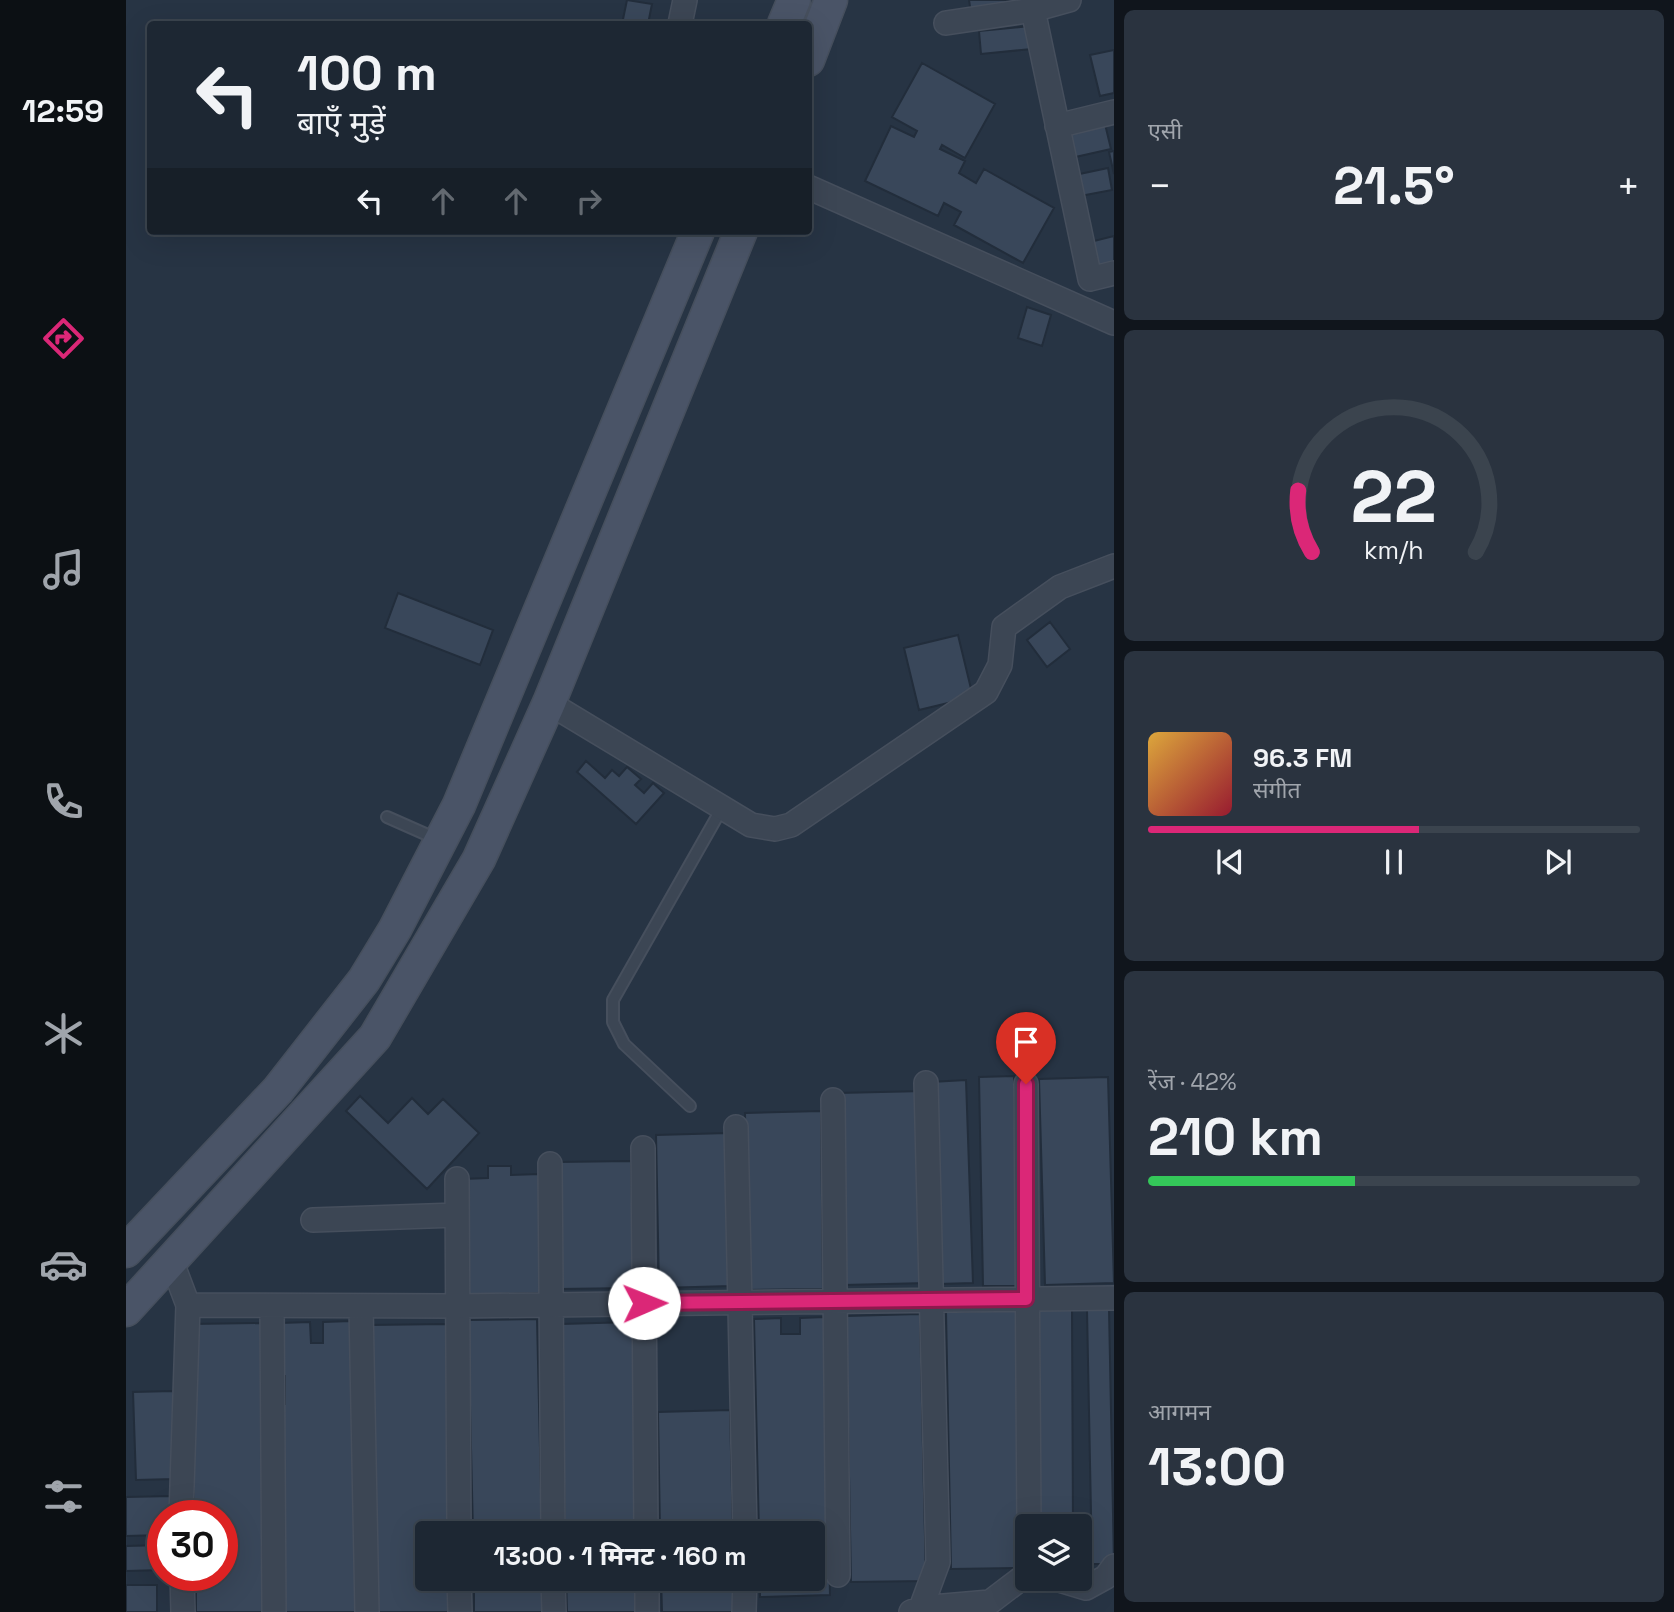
<!DOCTYPE html>
<html lang="hi">
<meta charset="utf-8">
<style>
body{margin:0;font-family:"Space Grotesk","Noto Sans Devanagari",sans-serif;background:#2a333f;color:#f1f3f6;height:100vh;display:flex;flex-direction:column;font-size:26px;white-space:nowrap}
*{box-sizing:border-box;margin:0}
p{font-size:23px;color:#a0a5ac}
.icon{flex:none;width:38px;height:38px;fill:none;stroke:currentColor;stroke-width:2;stroke-linecap:round;stroke-linejoin:round}
.map{position:relative;flex:1;overflow:hidden}
.panel{display:flex;flex-direction:column;gap:10px;padding:10px;background:#10151c;width:560px}
.panel>*{flex:none}
.guide{position:absolute;left:21px;top:21px;width:665px;height:214px;border-radius:7px;box-shadow:0 7px 28px #0002,0 0 0 2px #3b444e;background:#1d2733;color:#f1f3f6;overflow:hidden}
.controls{position:absolute;left:889px;top:1514px;display:grid;gap:14px}
.controls a{display:grid;place-items:center;width:77px;height:77px;border-radius:7px;background:#1d2733;box-shadow:0 7px 28px #0002,0 0 0 2px #3b444e;font-size:35px}
.speed{position:absolute;left:21px;top:1500px;display:flex;gap:14px;font-size:35px;font-weight:700;text-align:center}
.speed>*{display:grid;place-content:center;width:91px;height:91px;border-radius:50%;background:#1d2733;box-shadow:0 7px 28px #0002,0 0 0 2px #3b444e;line-height:1}
.speed .limit{border:10px solid #d22;background:#fff;color:#111}
.pin{position:absolute;display:grid;place-items:center;width:60px;height:60px;color:#fff;margin:-72px -30px;border-radius:50% 50% 50% 0;rotate:-45deg;box-shadow:0 0 7px #0007}
.pin .icon{rotate:45deg}
.me{position:absolute;width:77px;margin:-38px;rotate:89deg;stroke-linejoin:round;filter:drop-shadow(0 0 5px #0008)}
.turn{display:flex;align-items:center;gap:24px;height:147px;padding:0 35px;font-size:32px}
.turn .icon{width:91px;height:91px;stroke-width:2.5}
.turn b{display:block;font-size:49px;line-height:60px}
.lanes{display:flex;align-items:center;height:66px;padding:0 35px;background:#0003;justify-content:center;gap:35px;direction:ltr}
.lanes .off{opacity:.35}
.big{font-size:52px;font-weight:700;line-height:1.1}
.panel .widget{flex:1;display:flex;flex-direction:column;justify-content:center;gap:10px;min-width:0;padding:0 24px;border-radius:10px;background:#2a333f}
.panel .dial{align-items:center;gap:0}
.dial svg{height:182px;overflow:visible;fill:none;stroke:#3b444e;stroke-width:7;stroke-linecap:round;text-anchor:middle}
.dial text{fill:#f1f3f6;stroke:none}
.song{display:flex;align-items:center;gap:21px}
.cover{width:84px;height:84px;border-radius:10px;background:linear-gradient(135deg,hsl(40 70% 55%),hsl(350 70% 35%))}
.played{height:7px;border-radius:4px;background:linear-gradient(90deg,#db2777 55%,#3b444e 55%)}
.keys{display:flex;justify-content:space-around;direction:ltr}
.heat{display:flex;justify-content:space-between;align-items:center;font-size:38px;direction:ltr}
.charge{height:10px;border-radius:5px;background:linear-gradient(90deg,#34c759 42%,#3b444e 0)}
.trip{position:absolute;left:289px;top:1521px;width:410px;height:70px;border-radius:7px;background:#1d2733;box-shadow:0 7px 28px #0002,0 0 0 2px #3b444e;font-weight:700;line-height:70px;text-align:center}
main{display:flex;flex:1;min-height:0}
.tabs{display:flex;flex-direction:column;width:126px;justify-content:space-around;align-items:center;background:#0c1014;color:#a0a5ac}
.tabs .icon{width:49px;height:49px}
.tabs .on{color:#db2777}
.tabs b{font-size:32px;color:#f1f3f6}
.map>svg:first-child{display:block}
</style>
<main>
<nav class="tabs">
<b>12:59</b>
<svg class="icon on" aria-label="directions" viewBox="0 0 24 24"><path d="M12 3l9 9-9 9-9-9zM9 14v-3h6M13 9l2 2-2 2"/></svg>
<svg class="icon" aria-label="music" viewBox="0 0 24 24"><path d="M9 18V5l10-2v13"/><circle cx="6" cy="18" r="3"/><circle cx="16" cy="16" r="3"/></svg>
<svg class="icon" aria-label="phone" viewBox="0 0 24 24"><path d="M5 4h4l2 5-3 2q2 4 5 5l2-3 5 2v4C11 20 4 13 5 4z"/></svg>
<svg class="icon" aria-label="climate" viewBox="0 0 24 24"><path d="M12 3v18M4 7l16 10M4 17L20 7"/></svg>
<svg class="icon" aria-label="car" viewBox="0 0 24 24"><path d="M5 17H2v-5l4-1 3-4h7l3 4 3 1v5h-3M9 17h6M6 11h13"/><circle cx="7" cy="17" r="2"/><circle cx="17" cy="17" r="2"/></svg>
<svg class="icon" aria-label="filters" viewBox="0 0 24 24"><path d="M4 7h16M4 17h16"/><circle cx="9" cy="7" r="2"/><circle cx="15" cy="17" r="2"/></svg>
</nav>
<div class="map">
<svg width="988" height="1612" viewBox="0 0 988 1612">
<rect width="100%" height="100%" fill="#273444"/>
<!-- building -->
<path fill="#39475a" stroke="#222d3b" stroke-width="2" d="M 501,0 L 526,4 L 522,24 L 496,24 Z
M 843,0 L 882,0 L 883,5 L 845,13 Z
M 904,26 L 906,49 L 855,54 L 853,31 Z
M 988,50 L 988,93 L 974,96 L 964,55 Z
M 796,63 L 869,104 L 839,158 L 816,145 L 814,149 L 839,161 L 833,173 L 850,183 L 858,169 L 928,208 L 897,263 L 828,225 L 835,212 L 818,203 L 812,216 L 739,181 L 765,126 L 788,137 L 791,131 L 766,117 Z
M 979,124 L 985,149 L 945,158 L 939,133 Z
M 988,151 L 988,174 L 983,152 Z
M 982,168 L 986,190 L 949,197 L 944,176 Z
M 988,236 L 988,268 L 971,272 L 964,242 Z
M 901,307 L 925,315 L 916,346 L 892,338 Z
M 272,593 L 367,630 L 354,665 L 259,628 Z
M 924,622 L 944,649 L 921,667 L 901,640 Z
M 832,635 L 847,697 L 793,710 L 778,648 Z
M 460,761 L 479,778 L 486,770 L 493,776 L 501,767 L 515,779 L 509,785 L 518,793 L 527,783 L 538,793 L 510,824 L 451,772 Z
M 888,1076 L 892,1286 L 857,1286 L 853,1077 Z
M 982,1077 L 988,1283 L 919,1285 L 913,1079 Z
M 840,1080 L 847,1283 L 812,1284 L 805,1082 Z
M 798,1091 L 802,1283 L 717,1285 L 712,1093 Z
M 234,1096 L 262,1123 L 286,1098 L 302,1114 L 317,1099 L 353,1133 L 301,1189 L 220,1111 Z
M 695,1111 L 697,1289 L 621,1290 L 619,1113 Z
M 602,1133 L 605,1286 L 533,1288 L 530,1135 Z
M 505,1161 L 508,1288 L 433,1289 L 431,1162 Z
M 362,1166 L 385,1166 L 385,1175 L 414,1174 L 417,1293 L 339,1295 L 336,1179 L 362,1178 Z
M 983,1309 L 988,1564 L 966,1564 L 961,1310 Z
M 891,1310 L 896,1568 L 825,1569 L 820,1312 Z
M 913,1310 L 946,1310 L 947,1526 L 914,1526 Z
M 794,1314 L 800,1581 L 725,1582 L 720,1316 Z
M 699,1317 L 704,1595 L 634,1597 L 634,1578 L 686,1578 L 686,1533 L 633,1533 L 628,1319 L 655,1318 L 655,1334 L 674,1334 L 674,1318 Z
M 411,1319 L 416,1533 L 347,1533 L 342,1320 Z
M 225,1321 L 232,1612 L 158,1612 L 154,1404 L 159,1404 L 159,1376 L 155,1376 L 154,1323 L 184,1322 L 185,1343 L 197,1343 L 197,1322 Z
M 507,1322 L 512,1533 L 439,1533 L 435,1324 Z
M 138,1323 L 144,1612 L 70,1612 L 70,1575 L 96,1575 L 96,1516 L 68,1516 L 64,1324 Z
M 321,1324 L 326,1533 L 301,1533 L 301,1578 L 327,1578 L 327,1612 L 249,1612 L 243,1325 Z
M 47,1391 L 49,1479 L 10,1480 L 7,1392 Z
M 604,1410 L 607,1533 L 534,1533 L 532,1412 Z
M 45,1496 L 45,1516 L 37,1516 L 37,1535 L 0,1536 L 0,1497 Z
M 37,1545 L 37,1570 L 0,1571 L 0,1546 Z
M 348,1578 L 417,1578 L 417,1612 L 348,1612 Z
M 440,1578 L 513,1578 L 513,1612 L 441,1612 Z
M 535,1578 L 608,1578 L 609,1612 L 536,1612 Z
M 0,1585 L 31,1585 L 31,1612 L 0,1612 Z"/>
<g fill="none" stroke-linecap="round" stroke-linejoin="round">
<defs>
<path id="lane" d="M 261,817 L 313,840
M 564,1106 L 498,1044 L 487,1022 L 487,1000 L 596,808"/>
<path id="street" d="M 907,10 L 964,279 L 988,273
M 820,23 L 907,10 L 943,0
M 554,24 L 559,0
M 931,126 L 988,112
M 682,187 L 988,323
M 423,703 L 625,825 L 649,829 L 665,825 L 860,692 L 874,665 L 878,627 L 934,587 L 988,566
M 900,1084 L 903,1526
M 707,1100 L 712,1575
M 610,1127 L 619,1533
M 517,1148 L 520,1533
M 424,1164 L 427,1533
M 331,1179 L 333,1533
M 187,1220 L 331,1215
M 45,1260 L 62,1305 L 55,1516
M 62,1305 L 332,1306 L 988,1298
M 146,1306 L 148,1612
M 235,1306 L 241,1612
M 56,1575 L 57,1612
M 333,1578 L 334,1612
M 427,1578 L 428,1612
M 521,1578 L 521,1612
M 927,1578 L 960,1588 L 980,1577 L 988,1566
M 795,1608 L 812,1562 L 800,1083
M 618,1612 L 619,1578
M 785,1612 L 795,1608 L 864,1602 L 901,1574"/>
<path id="secondary" d="M 658,24 L 668,0
M 682,60 L 705,0
M 0,1251 L 152,1090 L 238,980 L 269,929 L 333,805 L 572,231
M 0,1310 L 249,1037 L 353,859 L 423,703 L 615,231"/>
</defs>
<!-- lane casing -->
<use href="#lane" stroke="#464f5d" stroke-width="14"/>
<!-- street casing -->
<use href="#street" stroke="#464f5d" stroke-width="26"/>
<!-- secondary casing -->
<use href="#secondary" stroke="#464f5d" stroke-width="35"/>
<!-- lane -->
<use href="#lane" stroke="#3c4654" stroke-width="10"/>
<!-- street -->
<use href="#street" stroke="#3c4654" stroke-width="23"/>
<!-- secondary -->
<use href="#secondary" stroke="#4a5467" stroke-width="32"/>
</g>
<g fill="none" stroke-linecap="round" stroke-linejoin="round">
<defs>
<path id="route" d="M 518,1303 L 900,1299 L 900,1084"/>
</defs>
<!-- route casing -->
<use href="#route" stroke="#8e194d" stroke-width="18"/>
<!-- route -->
<use href="#route" stroke="#db2777" stroke-width="12"/>
</g>
</svg>
<div class="controls">
<a><svg class="icon" aria-label="layers" viewBox="0 0 24 24"><path d="M12 4l9 5-9 5-9-5zM3 14l9 5 9-5"/></svg></a>
</div>
<div class="speed"><div class="limit">30</div></div>
<div class="pin" style="left:900px;top:1084px;background:#d93025"><svg class="icon" aria-label="arrive" viewBox="0 0 24 24"><path d="M6 21V4h12l-3 4 3 4H6"/></svg></div>
<svg class="me" style="left:518px;top:1303px" viewBox="-20 -20 40 40"><circle r="19" fill="#fff"/><path d="M0-13L10 11 0 6-10 11z" fill="#db2777"/></svg>
<div class="trip">13:00 · 1 मिनट · 160 m</div>
<div class="guide">
<div class="turn"><svg class="icon" aria-label="left" viewBox="0 0 24 24"><path d="M17 20v-9H6M10 6l-5 5 5 5"/></svg><div><b>100 m</b>बाएँ मुड़ें</div></div>
<div class="lanes"><svg class="icon" aria-label="left" viewBox="0 0 24 24"><path d="M17 20v-9H6M10 6l-5 5 5 5"/></svg><svg class="icon off" aria-label="ahead" viewBox="0 0 24 24"><path d="M12 20V5M6 11l6-6 6 6"/></svg><svg class="icon off" aria-label="ahead" viewBox="0 0 24 24"><path d="M12 20V5M6 11l6-6 6 6"/></svg><svg class="icon off" aria-label="right" viewBox="0 0 24 24"><path d="M7 20v-9h11M14 6l5 5-5 5"/></svg></div>
</div>
</div>
<section class="panel">
<div class="widget"><p>एसी</p>
<div class="heat"><a>−</a><b class="big">21.5°</b><a>+</a></div>
</div>
<div class="widget dial"><svg viewBox="0 0 100 80">
<path d="M14 69A42 42 0 1 1 86 69"/>
<path d="M14 69A42 42 0 0 1 8 42" stroke="#db2777"/>
<text x="50" y="56" font-size="32" font-weight="700">22</text>
<text x="50" y="72" font-size="11">km/h</text>
</svg></div>
<div class="widget">
<div class="song"><i class="cover"></i><div><b>96.3 FM</b><p>संगीत</p></div></div>
<div class="played"></div>
<div class="keys"><svg class="icon" aria-label="previous" viewBox="0 0 24 24"><path d="M18 5L8 12l10 7zM5 5v14"/></svg><svg class="icon" aria-label="pause" viewBox="0 0 24 24"><path d="M8 5v14M16 5v14"/></svg><svg class="icon" aria-label="next" viewBox="0 0 24 24"><path d="M6 5l10 7-10 7zM19 5v14"/></svg></div>
</div>
<div class="widget"><p>रेंज · 42%</p><b class="big">210 km</b><div class="charge"></div></div>
<div class="widget"><p>आगमन</p><b class="big">13:00</b></div>
</section>
</main>
